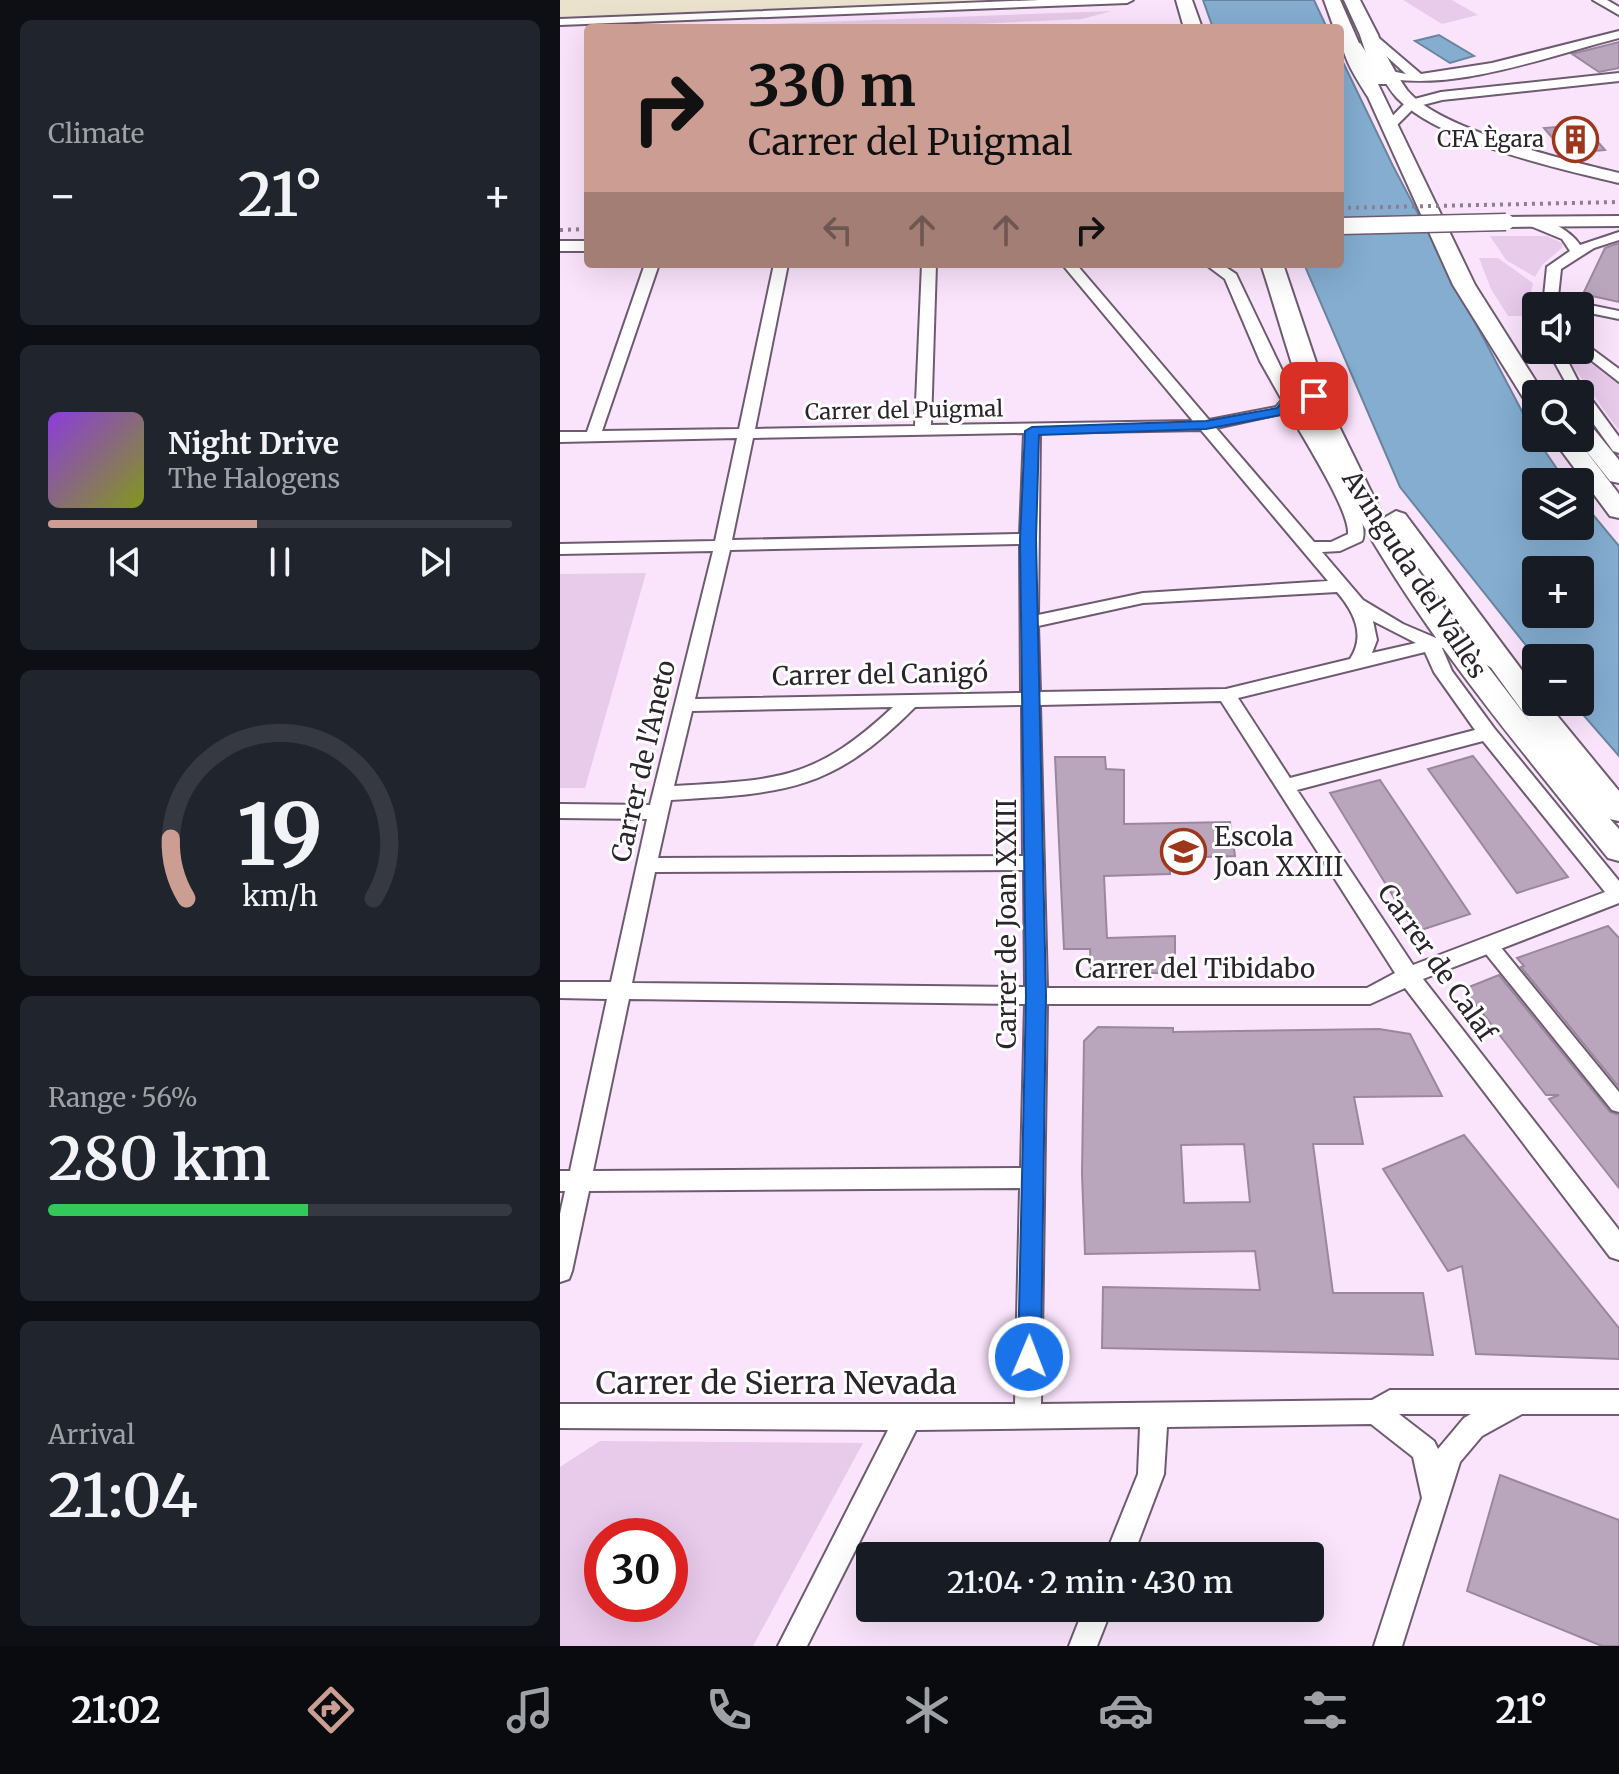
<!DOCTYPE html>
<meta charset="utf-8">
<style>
body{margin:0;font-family:Merriweather,serif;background:#20242c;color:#f1f3f6;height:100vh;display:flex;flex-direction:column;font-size:30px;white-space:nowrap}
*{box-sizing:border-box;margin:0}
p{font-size:26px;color:#9ea1a6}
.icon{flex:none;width:44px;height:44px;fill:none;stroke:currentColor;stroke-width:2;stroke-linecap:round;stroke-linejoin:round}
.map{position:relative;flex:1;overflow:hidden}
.details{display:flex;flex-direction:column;gap:20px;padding:20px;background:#0d0f14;width:560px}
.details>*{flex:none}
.hud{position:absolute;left:24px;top:24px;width:760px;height:244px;border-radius:8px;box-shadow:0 8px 32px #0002;background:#cc9e93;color:#111;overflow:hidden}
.buttons{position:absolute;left:962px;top:292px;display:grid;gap:16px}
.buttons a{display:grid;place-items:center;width:72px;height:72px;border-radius:8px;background:#171b24;box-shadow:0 8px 32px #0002;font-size:40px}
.speed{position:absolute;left:24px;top:1518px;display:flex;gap:16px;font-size:40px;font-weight:700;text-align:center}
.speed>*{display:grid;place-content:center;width:104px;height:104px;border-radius:50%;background:#171b24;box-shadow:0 8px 32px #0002;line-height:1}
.speed .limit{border:12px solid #d22;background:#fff;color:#111}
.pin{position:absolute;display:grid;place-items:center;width:68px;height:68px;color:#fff;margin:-34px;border-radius:16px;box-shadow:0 4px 12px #0006}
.me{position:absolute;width:88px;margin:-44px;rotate:1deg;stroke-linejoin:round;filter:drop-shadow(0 0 6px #0008)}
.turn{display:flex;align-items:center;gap:28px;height:168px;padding:0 32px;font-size:36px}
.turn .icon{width:104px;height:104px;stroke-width:2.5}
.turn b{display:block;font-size:56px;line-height:68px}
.lanes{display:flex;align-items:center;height:76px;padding:0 32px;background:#0003;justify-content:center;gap:40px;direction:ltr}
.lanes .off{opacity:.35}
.big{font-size:60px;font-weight:600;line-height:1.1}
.details .widget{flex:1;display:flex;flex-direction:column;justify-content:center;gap:12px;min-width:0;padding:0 28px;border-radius:12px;background:#20242c}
.details .dial{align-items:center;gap:0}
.dial svg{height:208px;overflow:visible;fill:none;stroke:#363941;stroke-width:7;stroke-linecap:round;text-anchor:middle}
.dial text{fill:#f1f3f6;stroke:none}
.song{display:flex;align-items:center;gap:24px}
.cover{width:96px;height:96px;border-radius:12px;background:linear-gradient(135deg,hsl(270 70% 55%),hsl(70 70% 35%))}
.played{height:8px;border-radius:4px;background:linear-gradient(90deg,#cc9e93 45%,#363941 45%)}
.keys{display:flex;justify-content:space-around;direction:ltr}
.heat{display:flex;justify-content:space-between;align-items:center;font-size:44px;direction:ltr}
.charge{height:12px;border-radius:6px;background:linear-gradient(90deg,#34c759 56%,#363941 0)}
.trip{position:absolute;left:296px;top:1542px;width:468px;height:80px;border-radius:8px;background:#171b24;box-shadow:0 8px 32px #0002;font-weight:600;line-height:80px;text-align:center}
.dock{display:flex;height:128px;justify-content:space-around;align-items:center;background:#090b0e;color:#9ea1a6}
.dock .icon{width:56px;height:56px}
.dock .selected{color:#cc9e93}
.dock b{font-size:36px;color:#f1f3f6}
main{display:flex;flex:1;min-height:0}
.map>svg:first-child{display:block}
</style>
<main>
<section class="details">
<div class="widget"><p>Climate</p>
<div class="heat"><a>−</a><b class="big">21°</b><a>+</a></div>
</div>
<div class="widget">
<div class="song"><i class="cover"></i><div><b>Night Drive</b><p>The Halogens</p></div></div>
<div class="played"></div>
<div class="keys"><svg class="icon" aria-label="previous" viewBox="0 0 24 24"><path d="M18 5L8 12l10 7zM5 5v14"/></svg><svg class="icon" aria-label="pause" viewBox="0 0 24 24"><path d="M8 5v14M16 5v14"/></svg><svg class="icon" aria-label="next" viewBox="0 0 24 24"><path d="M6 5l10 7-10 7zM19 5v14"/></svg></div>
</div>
<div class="widget dial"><svg viewBox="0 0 100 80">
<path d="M14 69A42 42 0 1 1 86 69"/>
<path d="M14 69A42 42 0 0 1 8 46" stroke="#cc9e93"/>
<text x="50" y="56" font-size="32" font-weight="700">19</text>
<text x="50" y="72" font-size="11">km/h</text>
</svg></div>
<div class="widget"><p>Range · 56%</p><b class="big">280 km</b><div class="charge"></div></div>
<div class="widget"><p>Arrival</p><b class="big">21:04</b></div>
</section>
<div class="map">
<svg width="1059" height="1646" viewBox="0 0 1059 1646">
<rect width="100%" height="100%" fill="#fae4fc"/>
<!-- commercial -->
<path fill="#eae2cc" d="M 0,0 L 439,0 L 0,17 Z"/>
<!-- green -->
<path fill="#e8caeb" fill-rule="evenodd" d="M 843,0 L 892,0 L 918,15 L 882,24 Z
M 552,11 L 522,19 L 331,28 L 101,28 Z
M 930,236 L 987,236 L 1002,243 L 1002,248 L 982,265 L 975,277 L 946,260 Z
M 919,258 L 938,258 L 973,283 L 966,316 L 948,316 L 931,289 Z
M 1022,351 L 1059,384 L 1059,431 L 1005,355 Z
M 86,573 L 25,788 L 0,788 L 0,574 Z
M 40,1441 L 303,1443 L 193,1646 L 0,1646 L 0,1467 ZM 110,1536 L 110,1604 L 42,1604 L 42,1536 Z"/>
<!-- water -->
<path fill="#84add0" stroke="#6a849f" stroke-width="2" fill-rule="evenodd" d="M 643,0 L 754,0 L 767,28 L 653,28 Z
M 879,35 L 914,56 L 890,63 L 855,41 Z
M 780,56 L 833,166 L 976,438 L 1006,482 L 976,482 L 976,526 L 1020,526 L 1020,499 L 1059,546 L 1059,756 L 1012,702 L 1020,702 L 1020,658 L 976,658 L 840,487 L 744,264 L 780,264 ZM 976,570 L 1020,570 L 1020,614 L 976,614 Z"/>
<!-- building -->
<path fill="#baa6bc" stroke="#9b879d" stroke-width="2" fill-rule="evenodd" d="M 1059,42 L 1059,68 L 1039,72 L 1012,54 Z
M 1023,125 L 1045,150 L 1006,154 L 984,128 Z
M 1059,243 L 1059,302 L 1023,294 L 1045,248 Z
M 913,756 L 1008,877 L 957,893 L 868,769 Z
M 495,757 L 545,757 L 546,769 L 564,770 L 564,824 L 670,822 L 675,856 L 609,858 L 610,874 L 544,876 L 547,938 L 615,936 L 615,973 L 531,973 L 530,949 L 504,949 Z
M 820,780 L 910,914 L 855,932 L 770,793 Z
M 1048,926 L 1059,938 L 1059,1087 L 961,967 L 964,966 L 957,958 Z
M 939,975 L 1050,1112 L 1059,1115 L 1059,1188 L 989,1099 L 999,1095 L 986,1095 L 904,989 Z
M 538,1027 L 613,1028 L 613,1032 L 819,1029 L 850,1034 L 882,1096 L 794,1097 L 803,1144 L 753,1144 L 773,1293 L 863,1293 L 873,1355 L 542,1348 L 543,1287 L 700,1290 L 695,1251 L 525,1254 L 522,1174 L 524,1041 ZM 684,1144 L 690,1202 L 624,1203 L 621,1145 Z
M 904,1135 L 1059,1328 L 1059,1359 L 916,1354 L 902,1266 L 888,1271 L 823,1169 Z
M 940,1475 L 1059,1520 L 1059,1646 L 1042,1646 L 907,1591 Z"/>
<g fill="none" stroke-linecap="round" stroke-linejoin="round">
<defs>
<path id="pedestrian" d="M 928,938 L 934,939 L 1059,1092 L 1059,1112 L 1052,1110 L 922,949 L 919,944 L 922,939 Z"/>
<path id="minor" d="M 480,0 L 573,0 L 567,3 L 0,25 L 0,19 Z
M 1033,0 L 1047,0 L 1059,7 L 1059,15 Z
M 1059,31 L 1059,38 C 984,57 884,97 808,74 L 790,45 L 800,43 L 816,68 L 846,74 L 803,35 L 813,33 L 861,74 L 932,63 Z
M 1059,73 L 1059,81 L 882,100 L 855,107 L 832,130 L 822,127 L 847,101 L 881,92 Z
M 968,219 C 986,217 1010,230 1020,245 L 1059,232 L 1059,240 L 1034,248 L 1001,269 L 997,306 L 983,306 L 987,267 L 1010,251 L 1002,239 L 968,225 Z
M 85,264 L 99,264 L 42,431 L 179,429 L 214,264 L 228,264 L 195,429 L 355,426 L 362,264 L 376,264 L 371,425 L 633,421 L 502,264 L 516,264 L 649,420 L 716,407 L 722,400 L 700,361 L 665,279 L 645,264 L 661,264 L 676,274 L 731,389 L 744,375 L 754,375 L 757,378 L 738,401 C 753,426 814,516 802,541 L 780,551 L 762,552 L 803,600 L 843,624 L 876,638 L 894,633 L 923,645 L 946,665 L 937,671 L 892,645 L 882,648 L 892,671 L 934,728 L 1059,881 L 1059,903 L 863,979 L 1059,1230 L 1059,1260 L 1050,1257 L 845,988 L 810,1004 L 487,1004 L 481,1404 L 812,1400 L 830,1390 L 1059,1390 L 1059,1414 L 962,1414 L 922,1436 L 900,1462 L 842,1646 L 814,1646 L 862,1498 L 853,1457 L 811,1424 L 607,1427 L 604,1474 L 573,1556 L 545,1556 L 578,1474 L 580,1427 L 356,1430 L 247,1646 L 218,1646 L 328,1430 L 0,1428 L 0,1404 L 455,1404 L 460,1188 L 29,1191 L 12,1271 L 9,1279 L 0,1282 L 0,1214 L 5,1191 L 0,1191 L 0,1171 L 10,1171 L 47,999 L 0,998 L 0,982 L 51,982 L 87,819 L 0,818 L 0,804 L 90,805 L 153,551 L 0,554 L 0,544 L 155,541 L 177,438 L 0,442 L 0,432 L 27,432 ZM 729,412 C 742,437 790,510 788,534 L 771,542 L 754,542 L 656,428 ZM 641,430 L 768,581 L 583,593 L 478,615 L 480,433 ZM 464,433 L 460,534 L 172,540 L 193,438 ZM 460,544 L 461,693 L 135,699 L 170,550 ZM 777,592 C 794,612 806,635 790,659 L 666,689 L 480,692 L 478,626 L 583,603 ZM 813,621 L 856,643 L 812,653 L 817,640 ZM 865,652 L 874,672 L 915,730 L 730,778 L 678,698 ZM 661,701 L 835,973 L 807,988 L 487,988 L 480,705 ZM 462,705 L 463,856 L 98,858 L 111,800 C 225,793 271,792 355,707 ZM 333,707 C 254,781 217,780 114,786 L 132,711 ZM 923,741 L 1045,892 L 853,965 L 737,790 ZM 464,870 L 465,987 L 72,983 L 95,872 ZM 69,999 L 465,1004 L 461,1168 L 33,1171 ZM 839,1414 L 911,1414 L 904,1418 L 878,1449 L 874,1441 Z
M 1020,303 L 1059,311 L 1059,319 L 1020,311 L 1020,306 L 1013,306 Z
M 1020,340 L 1059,369 L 1059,382 L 1018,350 Z
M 988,350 L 1002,350 L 1018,381 L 1059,437 L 1059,453 L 1053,451 L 1020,405 L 1020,394 L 1012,394 Z
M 524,1608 L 552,1608 L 537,1646 L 509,1646 Z"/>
<path id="tertiary" d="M 808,42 L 818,42 C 828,57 836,75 847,90 C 879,130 1008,161 1059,173 L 1059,183 C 1000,169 879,142 837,98 C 824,84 815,62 805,45 Z
M 1059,216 L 1059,226 L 946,227 L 937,222 L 946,217 Z
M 0,241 L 28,241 L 28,251 L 0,251 Z"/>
<path id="secondary" d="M 616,0 L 632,0 L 642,28 L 624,28 Z
M 764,0 L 780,0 L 813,75 L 800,35 L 784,0 L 800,0 L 818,35 L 832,80 L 829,84 L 818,84 L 915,285 L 984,394 L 976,394 L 976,406 L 964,399 L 893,285 L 808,97 C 794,75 780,54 780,28 L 774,28 Z
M 701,264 L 723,264 L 774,416 L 824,518 L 836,511 L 845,514 L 976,689 L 976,702 L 986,702 L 1059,791 L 1059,821 L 1050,819 L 1059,829 L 1059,861 L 1048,858 C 948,734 842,609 771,465 C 740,402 723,331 701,264 ZM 835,535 L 971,723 L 884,609 Z
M 1020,420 L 1028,422 L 1059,460 L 1059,483 L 1050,481 L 1016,438 L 1020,438 Z
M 992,438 L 1016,438 L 1059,494 L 1059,518 L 1050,516 Z"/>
</defs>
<!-- pedestrian casing -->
<use href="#pedestrian" stroke="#6e5b70" stroke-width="4"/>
<!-- minor casing -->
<use href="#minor" stroke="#6e5b70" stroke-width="4"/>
<!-- tertiary casing -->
<use href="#tertiary" stroke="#6e5b70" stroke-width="4"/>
<!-- secondary casing -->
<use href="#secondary" stroke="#6e5b70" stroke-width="4"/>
<!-- pedestrian -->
<use href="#pedestrian" fill="#fff" fill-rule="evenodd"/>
<!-- minor -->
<use href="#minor" fill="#fff" fill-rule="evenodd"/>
<!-- tertiary -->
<use href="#tertiary" fill="#fff" fill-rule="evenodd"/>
<!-- secondary -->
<use href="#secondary" fill="#fff" fill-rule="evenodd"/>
<!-- rail -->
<path stroke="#8d7f8f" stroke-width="4" stroke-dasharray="3 5" stroke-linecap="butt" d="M 780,208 L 1059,202
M 0,230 L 28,229"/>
<defs>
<path id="tertiary-bridge" d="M 780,226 L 946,222"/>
</defs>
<!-- tertiary-bridge casing -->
<use href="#tertiary-bridge" stroke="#6e5b70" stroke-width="19" stroke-linecap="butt"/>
<!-- tertiary-bridge -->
<use href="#tertiary-bridge" stroke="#fff" stroke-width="16"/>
</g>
<!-- route -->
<path fill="#1a73e8" stroke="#114b97" stroke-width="2" d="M 754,391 L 759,393 L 759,399 L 736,403 L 726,414 L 646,429 L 479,435 L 476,539 L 486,996 L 481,1357 L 478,1365 L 469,1368 L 461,1365 L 458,1357 L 466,996 L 460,539 L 465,431 L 472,427 L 646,421 L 717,408 L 726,397 Z"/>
<!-- icons -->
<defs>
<symbol id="building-ring" viewBox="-11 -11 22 22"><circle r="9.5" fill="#fff" stroke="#9e361b" stroke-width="1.5"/><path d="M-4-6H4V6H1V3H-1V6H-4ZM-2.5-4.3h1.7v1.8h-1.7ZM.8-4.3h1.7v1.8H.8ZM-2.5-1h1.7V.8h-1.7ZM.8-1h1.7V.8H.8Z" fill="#9e361b"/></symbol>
<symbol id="school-ring" viewBox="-11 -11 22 22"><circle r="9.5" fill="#fff" stroke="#9e361b" stroke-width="1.5"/><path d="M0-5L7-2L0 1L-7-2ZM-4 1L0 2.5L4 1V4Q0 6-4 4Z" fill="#9e361b"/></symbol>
</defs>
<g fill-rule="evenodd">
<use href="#building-ring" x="990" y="114" width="51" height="51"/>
<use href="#school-ring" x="598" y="826" width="51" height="51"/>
</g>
<g text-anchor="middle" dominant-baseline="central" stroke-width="6" stroke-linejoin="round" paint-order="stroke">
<!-- far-poi labels -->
<g font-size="22" fill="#2c242d" stroke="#fff" text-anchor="end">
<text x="984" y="139">CFA Ègara</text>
</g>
<!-- far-street labels -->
<g font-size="22" fill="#2c242d" stroke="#fff">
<text transform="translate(344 410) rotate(-1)">Carrer del Puigmal</text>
</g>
<!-- street labels -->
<g font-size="26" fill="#2c242d" stroke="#fff">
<text transform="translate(855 574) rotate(57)">Avinguda del Vallès</text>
<text transform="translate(320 674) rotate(-1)">Carrer del Canigó</text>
<text transform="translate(83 761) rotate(-77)">Carrer de l'Aneto</text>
<text transform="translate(446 924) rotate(-90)">Carrer de Joan XXIII</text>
<text transform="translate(877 962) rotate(55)">Carrer de Calaf</text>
<text x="635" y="968">Carrer del Tibidabo</text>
</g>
<!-- poi labels -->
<g font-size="26" fill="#2c242d" stroke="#fff" text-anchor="start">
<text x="654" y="836">Escola<tspan x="654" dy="30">Joan XXIII</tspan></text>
</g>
<!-- near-street labels -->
<g font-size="32" fill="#2c242d" stroke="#fff">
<text x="216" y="1383">Carrer de Sierra Nevada</text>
</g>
</g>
</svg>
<div class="buttons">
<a><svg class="icon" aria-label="sound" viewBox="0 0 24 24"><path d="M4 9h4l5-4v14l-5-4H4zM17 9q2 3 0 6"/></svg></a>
<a><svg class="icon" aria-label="search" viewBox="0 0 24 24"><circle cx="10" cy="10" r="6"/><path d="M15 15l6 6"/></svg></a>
<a><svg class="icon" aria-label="layers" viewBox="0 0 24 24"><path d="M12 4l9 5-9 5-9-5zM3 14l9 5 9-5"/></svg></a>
<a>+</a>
<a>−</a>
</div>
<div class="speed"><div class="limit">30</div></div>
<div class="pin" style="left:754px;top:396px;background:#d93025"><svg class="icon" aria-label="arrive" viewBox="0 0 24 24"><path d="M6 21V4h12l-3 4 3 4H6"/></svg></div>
<svg class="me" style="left:469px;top:1357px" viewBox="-20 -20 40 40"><circle r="17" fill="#1a73e8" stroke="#fff" stroke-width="3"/><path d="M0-11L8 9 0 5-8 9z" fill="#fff"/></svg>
<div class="trip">21:04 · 2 min · 430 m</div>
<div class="hud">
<div class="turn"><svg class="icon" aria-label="right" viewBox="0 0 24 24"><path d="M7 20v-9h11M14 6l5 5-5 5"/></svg><div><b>330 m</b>Carrer del Puigmal</div></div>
<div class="lanes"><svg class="icon off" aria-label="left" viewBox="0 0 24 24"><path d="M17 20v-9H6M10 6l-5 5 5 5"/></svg><svg class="icon off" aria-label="ahead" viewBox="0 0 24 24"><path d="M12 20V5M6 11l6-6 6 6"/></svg><svg class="icon off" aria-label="ahead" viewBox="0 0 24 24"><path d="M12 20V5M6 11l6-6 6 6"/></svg><svg class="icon" aria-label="right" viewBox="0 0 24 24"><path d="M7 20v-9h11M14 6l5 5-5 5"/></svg></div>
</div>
</div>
</main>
<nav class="dock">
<b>21:02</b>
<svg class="icon selected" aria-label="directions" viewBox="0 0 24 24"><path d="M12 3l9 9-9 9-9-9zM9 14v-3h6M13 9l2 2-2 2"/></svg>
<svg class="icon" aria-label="music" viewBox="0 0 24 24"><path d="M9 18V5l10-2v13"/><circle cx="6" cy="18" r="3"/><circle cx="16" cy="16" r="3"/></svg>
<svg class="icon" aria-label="phone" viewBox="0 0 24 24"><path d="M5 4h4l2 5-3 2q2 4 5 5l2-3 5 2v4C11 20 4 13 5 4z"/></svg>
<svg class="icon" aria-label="climate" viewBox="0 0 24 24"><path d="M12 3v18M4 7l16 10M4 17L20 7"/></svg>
<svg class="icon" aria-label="car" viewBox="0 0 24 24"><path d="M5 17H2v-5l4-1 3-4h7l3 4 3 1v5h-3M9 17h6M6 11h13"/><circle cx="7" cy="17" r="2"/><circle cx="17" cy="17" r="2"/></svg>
<svg class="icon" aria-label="filters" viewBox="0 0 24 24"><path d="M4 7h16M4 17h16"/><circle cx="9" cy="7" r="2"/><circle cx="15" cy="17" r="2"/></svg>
<b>21°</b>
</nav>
